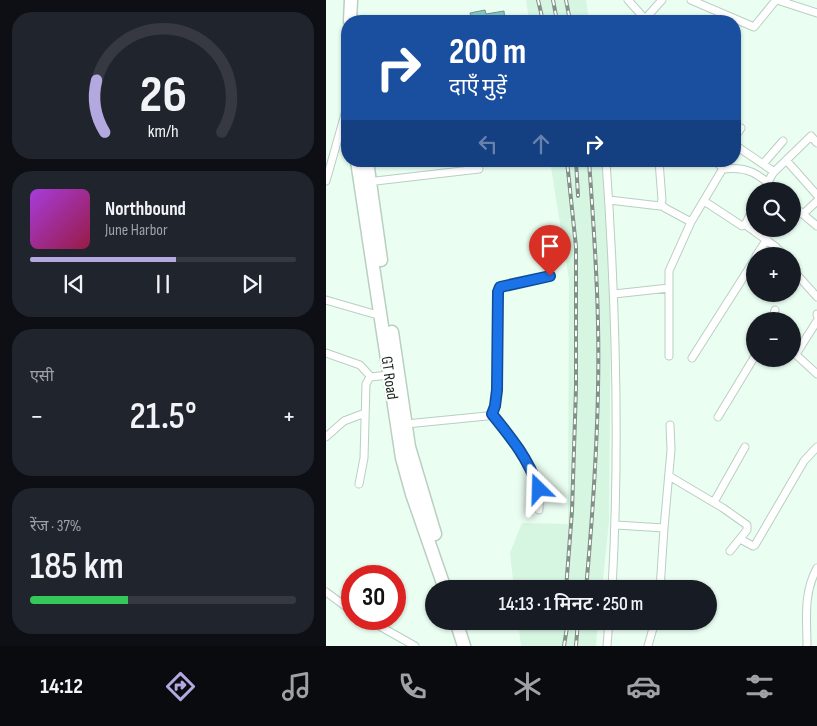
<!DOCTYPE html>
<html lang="hi">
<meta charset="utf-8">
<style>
body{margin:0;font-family:"Sofia Sans Condensed","Noto Sans Devanagari",sans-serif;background:#20242c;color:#f1f3f6;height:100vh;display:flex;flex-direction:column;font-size:19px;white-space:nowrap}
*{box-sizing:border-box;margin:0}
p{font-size:16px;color:#9ea1a6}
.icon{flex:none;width:28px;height:28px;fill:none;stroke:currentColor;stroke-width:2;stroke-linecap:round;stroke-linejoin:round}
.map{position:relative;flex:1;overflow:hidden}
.drawer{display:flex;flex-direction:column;gap:12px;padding:12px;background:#0d0f14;width:326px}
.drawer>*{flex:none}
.hud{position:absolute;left:15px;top:15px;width:400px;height:152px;border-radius:20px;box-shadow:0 1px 4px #0004;background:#1a4fa0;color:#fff;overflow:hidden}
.fabs{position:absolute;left:420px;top:182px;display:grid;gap:10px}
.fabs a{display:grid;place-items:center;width:55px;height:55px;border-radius:50%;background:#171b24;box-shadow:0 1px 4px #0004;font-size:25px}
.speed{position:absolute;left:15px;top:565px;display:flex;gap:10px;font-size:25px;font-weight:700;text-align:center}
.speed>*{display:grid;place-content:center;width:65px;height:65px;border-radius:50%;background:#171b24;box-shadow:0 1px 4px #0004;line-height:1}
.speed .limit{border:8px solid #d22;background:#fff;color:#111}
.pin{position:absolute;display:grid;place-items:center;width:42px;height:42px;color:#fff;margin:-51px -21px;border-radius:50% 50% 50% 0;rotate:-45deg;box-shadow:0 0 5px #0007}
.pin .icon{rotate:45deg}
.me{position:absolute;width:55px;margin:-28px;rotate:338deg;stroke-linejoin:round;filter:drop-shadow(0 0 4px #0008)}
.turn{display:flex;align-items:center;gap:18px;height:105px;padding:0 25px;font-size:22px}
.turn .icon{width:65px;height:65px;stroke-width:2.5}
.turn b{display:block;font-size:35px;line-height:42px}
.lanes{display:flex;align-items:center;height:48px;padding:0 25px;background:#0003;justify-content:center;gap:25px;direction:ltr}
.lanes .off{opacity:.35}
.big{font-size:38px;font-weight:600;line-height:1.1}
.drawer .tile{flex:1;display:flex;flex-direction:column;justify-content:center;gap:8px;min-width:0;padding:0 18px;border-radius:20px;background:#20242c}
.drawer .dial{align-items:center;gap:0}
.dial svg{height:130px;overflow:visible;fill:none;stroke:#363941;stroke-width:7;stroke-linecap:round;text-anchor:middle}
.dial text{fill:#f1f3f6;stroke:none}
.song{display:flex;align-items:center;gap:15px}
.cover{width:60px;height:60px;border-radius:8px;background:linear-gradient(135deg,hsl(280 70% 55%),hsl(340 70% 35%))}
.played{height:5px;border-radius:2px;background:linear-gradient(90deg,#b3a8e0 55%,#363941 55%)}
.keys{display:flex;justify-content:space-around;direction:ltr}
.heat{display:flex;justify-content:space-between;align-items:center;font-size:28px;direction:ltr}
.charge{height:8px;border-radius:4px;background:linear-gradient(90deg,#34c759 37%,#363941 0)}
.trip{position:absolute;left:99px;top:580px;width:292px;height:50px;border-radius:25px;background:#171b24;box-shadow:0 1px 4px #0004;font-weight:600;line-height:50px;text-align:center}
.dock{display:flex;height:80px;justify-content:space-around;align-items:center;background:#090b0e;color:#9ea1a6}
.dock .icon{width:35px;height:35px}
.dock .on{color:#b3a8e0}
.dock b{font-size:22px;color:#f1f3f6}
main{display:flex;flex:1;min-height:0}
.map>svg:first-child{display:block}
</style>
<main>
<section class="drawer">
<div class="tile dial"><svg viewBox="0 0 100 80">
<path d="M14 69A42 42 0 1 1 86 69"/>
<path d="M14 69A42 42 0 0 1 9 37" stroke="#b3a8e0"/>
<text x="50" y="56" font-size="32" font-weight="700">26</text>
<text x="50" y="72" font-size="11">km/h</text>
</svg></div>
<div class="tile">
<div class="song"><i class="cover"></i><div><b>Northbound</b><p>June Harbor</p></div></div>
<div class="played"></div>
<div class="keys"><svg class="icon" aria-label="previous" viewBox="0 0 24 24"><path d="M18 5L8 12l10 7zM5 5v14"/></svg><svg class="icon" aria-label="pause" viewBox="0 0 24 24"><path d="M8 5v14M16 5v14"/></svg><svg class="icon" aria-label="next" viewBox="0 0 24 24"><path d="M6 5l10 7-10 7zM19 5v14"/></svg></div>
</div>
<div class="tile"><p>एसी</p>
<div class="heat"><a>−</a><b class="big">21.5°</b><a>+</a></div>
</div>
<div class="tile"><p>रेंज · 37%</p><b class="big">185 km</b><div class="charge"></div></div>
</section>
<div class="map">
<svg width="491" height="646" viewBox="0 0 491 646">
<rect width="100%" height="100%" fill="#ebfef2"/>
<!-- built -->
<path fill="#d6f6e2" d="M 200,0 L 260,0 L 263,21 L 203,21 Z
M 224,161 L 277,161 L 285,284 L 283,522 L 276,589 L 188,589 L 184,553 L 196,523 L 242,524 L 243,280 Z
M 192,621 L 272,621 L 270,646 L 195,646 Z"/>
<!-- building -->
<path fill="#89ccc2" stroke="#75908c" d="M 159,10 L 160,14 L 178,11 L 179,21 L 146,21 L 144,13 Z"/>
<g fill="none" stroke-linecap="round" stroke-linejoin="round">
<defs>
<path id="street" d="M 302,0 L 319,19 L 320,21
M 365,0 L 428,27 L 450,0
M 451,0 L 491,13
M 319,19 L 336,0
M 409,137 L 415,128
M 409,145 L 447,171 L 447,173
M 460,160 L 491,195
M 280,161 C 290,303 294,447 286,589
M 437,164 L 457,141
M 397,169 C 423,166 432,174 452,191
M 0,181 L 21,107
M 41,182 L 153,169
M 437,191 L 447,173 L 485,136 L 491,143
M 283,200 L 334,206 L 336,200 L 333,161
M 378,201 L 416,226 L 420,223
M 335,204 L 339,208 L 365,222
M 466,205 L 491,226
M 477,214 L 491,201
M 420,223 L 421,226 L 450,247 L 458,256
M 420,223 L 429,205
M 430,256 L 441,239
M 448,256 L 453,250
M 466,269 L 491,297
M 288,294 L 343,288
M 0,300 L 55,316
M 491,314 L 491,315
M 446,321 L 449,310
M 467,352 L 491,374
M 0,353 L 34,365 L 45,377
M 470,354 L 491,321
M 343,356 L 343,271 L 365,222 L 396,170 L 396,167 L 389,161
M 366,358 L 429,259
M 166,414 C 182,433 210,465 213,491 C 214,497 213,504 213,510
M 392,417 L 429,356
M 80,424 L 161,416 L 166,414 L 169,406 L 171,390 L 172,290 L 174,287 L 224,277
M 0,437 L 18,421 L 39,413
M 343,476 L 397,508 L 421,525 L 421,530 L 404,551
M 33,484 L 38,458 L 40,384 L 44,377 L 63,375
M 388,502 L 419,447
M 290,525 L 338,528 L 345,450 L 344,425
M 414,539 L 427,546 L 429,545 L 478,461 L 491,447
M 334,589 L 338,528
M 0,592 L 26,611
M 41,619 L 89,646
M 281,646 L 283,621
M 322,646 L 329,621
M 481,646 C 481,618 477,594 491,568"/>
<path id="highway" d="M 24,21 L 25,0
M 31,161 L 76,458 L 86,494 L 119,589
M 41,161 L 55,260
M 66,332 L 83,447 L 109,534
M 130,621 L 138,646"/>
</defs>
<!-- street casing -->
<use href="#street" stroke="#b8cfc1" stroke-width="9"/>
<!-- highway casing -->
<use href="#highway" stroke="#b8cfc1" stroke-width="15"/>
<!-- street -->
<use href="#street" stroke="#fff" stroke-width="7"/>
<!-- highway -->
<use href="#highway" stroke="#fff" stroke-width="12"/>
<defs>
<path id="rail" d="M 212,0 L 217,21
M 227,0 L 231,21
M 240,0 L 244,21
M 250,161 L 252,196
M 240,589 L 246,511 L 250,388 L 250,247 L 241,161
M 260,589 C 268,501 274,412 272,324 C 271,270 267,215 263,161
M 238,646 L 242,621
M 250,646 L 252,621"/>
</defs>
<!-- rail casing -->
<use href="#rail" stroke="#829087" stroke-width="4"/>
<!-- rail -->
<use href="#rail" stroke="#fff" stroke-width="2" stroke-dasharray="5.5" stroke-linecap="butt"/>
</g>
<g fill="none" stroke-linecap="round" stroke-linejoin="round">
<defs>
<path id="route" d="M 213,489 C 201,457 187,440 166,414 L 169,406 L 171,390 L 172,292 L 174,287 L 224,276"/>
</defs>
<!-- route casing -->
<use href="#route" stroke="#114b97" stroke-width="12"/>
<!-- route -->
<use href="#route" stroke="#1a73e8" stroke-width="9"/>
</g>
<g text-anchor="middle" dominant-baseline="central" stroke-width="4" stroke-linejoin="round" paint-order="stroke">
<!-- street labels -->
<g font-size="16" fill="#1f2822" stroke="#fff">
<text transform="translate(63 378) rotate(82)">GT Road</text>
</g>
</g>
</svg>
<div class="fabs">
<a><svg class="icon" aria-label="search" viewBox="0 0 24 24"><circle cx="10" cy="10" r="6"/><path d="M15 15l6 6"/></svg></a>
<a>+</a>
<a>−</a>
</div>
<div class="speed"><div class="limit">30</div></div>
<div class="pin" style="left:224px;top:276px;background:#d93025"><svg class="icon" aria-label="arrive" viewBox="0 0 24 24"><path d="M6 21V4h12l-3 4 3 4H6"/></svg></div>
<svg class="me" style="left:213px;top:489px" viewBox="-20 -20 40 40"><path d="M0-17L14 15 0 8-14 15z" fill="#1a73e8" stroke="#fff" stroke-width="4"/></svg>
<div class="trip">14:13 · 1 मिनट · 250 m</div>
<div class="hud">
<div class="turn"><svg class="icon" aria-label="right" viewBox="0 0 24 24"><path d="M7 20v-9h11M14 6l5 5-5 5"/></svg><div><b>200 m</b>दाएँ मुड़ें</div></div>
<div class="lanes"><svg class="icon off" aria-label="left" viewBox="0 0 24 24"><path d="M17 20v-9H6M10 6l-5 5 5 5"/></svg><svg class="icon off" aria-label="ahead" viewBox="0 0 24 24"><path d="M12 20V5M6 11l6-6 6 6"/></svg><svg class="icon" aria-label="right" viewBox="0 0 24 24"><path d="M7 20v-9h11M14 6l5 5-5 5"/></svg></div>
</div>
</div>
</main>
<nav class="dock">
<b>14:12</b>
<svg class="icon on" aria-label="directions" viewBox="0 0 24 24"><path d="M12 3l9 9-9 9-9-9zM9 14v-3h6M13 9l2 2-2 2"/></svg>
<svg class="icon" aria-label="music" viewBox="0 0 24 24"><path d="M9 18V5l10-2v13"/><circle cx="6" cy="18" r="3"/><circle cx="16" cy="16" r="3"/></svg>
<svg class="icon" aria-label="phone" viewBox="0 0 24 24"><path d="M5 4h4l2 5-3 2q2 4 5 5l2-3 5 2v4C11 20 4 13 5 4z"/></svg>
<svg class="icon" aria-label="climate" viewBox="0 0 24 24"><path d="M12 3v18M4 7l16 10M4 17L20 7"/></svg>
<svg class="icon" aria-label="car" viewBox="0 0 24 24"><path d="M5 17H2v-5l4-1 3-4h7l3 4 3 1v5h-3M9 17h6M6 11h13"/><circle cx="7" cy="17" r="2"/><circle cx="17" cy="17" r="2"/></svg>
<svg class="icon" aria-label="filters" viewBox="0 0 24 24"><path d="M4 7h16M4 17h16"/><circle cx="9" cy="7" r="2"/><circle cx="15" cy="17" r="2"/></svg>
</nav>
